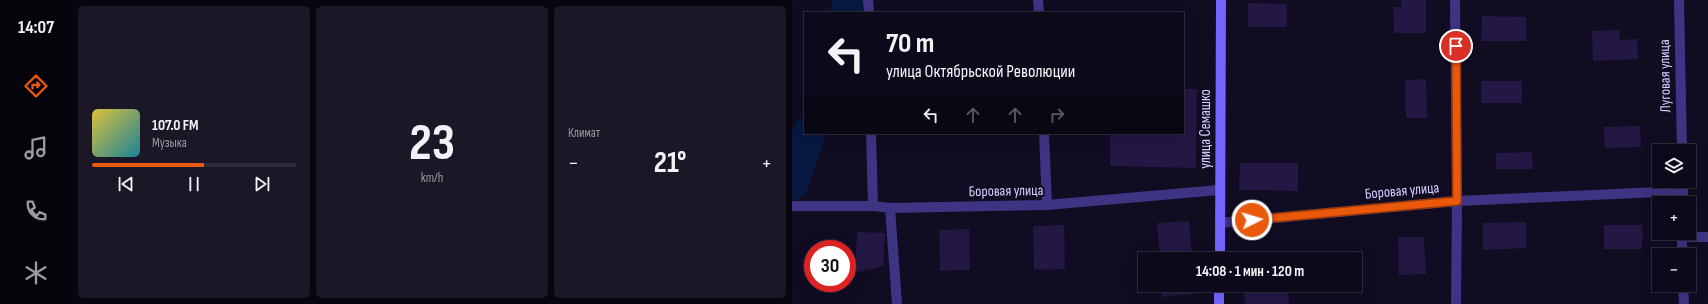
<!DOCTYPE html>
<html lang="ru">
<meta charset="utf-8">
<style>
body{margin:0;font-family:"Sofia Sans Condensed",sans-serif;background:#1b1727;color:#f1f3f6;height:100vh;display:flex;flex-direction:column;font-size:15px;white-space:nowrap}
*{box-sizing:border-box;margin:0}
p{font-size:13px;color:#9a9aa2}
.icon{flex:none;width:22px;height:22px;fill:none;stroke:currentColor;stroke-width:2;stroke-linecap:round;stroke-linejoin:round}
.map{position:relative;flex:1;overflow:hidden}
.panel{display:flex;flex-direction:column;gap:6px;padding:6px;background:#07050e;width:720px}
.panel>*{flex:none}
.guide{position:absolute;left:12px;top:12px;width:380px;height:122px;border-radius:0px;box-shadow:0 4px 16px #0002,0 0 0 1px #2d2a39;background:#0d091a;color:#f1f3f6;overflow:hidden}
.fabs{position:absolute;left:860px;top:144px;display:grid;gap:8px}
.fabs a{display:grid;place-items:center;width:44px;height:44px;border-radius:0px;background:#0d091a;box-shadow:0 4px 16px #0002,0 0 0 1px #2d2a39;font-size:20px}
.speed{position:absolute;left:12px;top:240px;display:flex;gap:8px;font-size:20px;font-weight:700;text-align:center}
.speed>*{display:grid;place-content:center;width:52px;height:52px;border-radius:50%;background:#0d091a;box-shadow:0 4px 16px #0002,0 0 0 1px #2d2a39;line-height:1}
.speed .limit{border:6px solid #d22;background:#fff;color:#111}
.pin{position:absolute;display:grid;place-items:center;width:34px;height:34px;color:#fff;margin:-17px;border:2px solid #fff;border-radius:50%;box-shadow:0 1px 4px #0007}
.me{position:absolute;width:44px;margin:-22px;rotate:85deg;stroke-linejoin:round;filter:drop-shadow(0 0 3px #0008)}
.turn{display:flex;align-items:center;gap:14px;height:84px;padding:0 16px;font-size:18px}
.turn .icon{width:52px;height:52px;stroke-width:2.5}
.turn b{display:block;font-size:28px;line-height:34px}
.lanes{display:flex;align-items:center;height:38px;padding:0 16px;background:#0003;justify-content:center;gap:20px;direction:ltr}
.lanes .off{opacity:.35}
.big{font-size:30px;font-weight:700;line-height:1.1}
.panel .card{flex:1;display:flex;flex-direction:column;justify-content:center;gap:6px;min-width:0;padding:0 14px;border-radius:6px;background:#1b1727}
.panel .dial{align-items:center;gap:0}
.dial b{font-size:52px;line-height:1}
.song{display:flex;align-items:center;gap:12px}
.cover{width:48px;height:48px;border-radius:6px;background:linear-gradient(135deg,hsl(50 70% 55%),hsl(190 70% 35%))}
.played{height:4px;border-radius:2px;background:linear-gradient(90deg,#ea580c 55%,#2d2a39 55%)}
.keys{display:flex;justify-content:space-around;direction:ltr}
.heat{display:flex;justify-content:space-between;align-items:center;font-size:22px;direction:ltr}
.panel .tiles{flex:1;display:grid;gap:6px;grid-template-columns:repeat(3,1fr)}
.trip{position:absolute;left:346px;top:252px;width:224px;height:40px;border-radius:0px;background:#0d091a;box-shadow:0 4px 16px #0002,0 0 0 1px #2d2a39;font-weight:700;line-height:40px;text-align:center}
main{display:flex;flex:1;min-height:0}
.dock{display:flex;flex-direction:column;width:72px;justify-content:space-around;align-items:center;background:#05040a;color:#9a9aa2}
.dock .icon{width:28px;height:28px}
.dock .selected{color:#ea580c}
.dock b{font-size:18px;color:#f1f3f6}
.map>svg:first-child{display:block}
</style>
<main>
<nav class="dock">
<b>14:07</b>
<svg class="icon selected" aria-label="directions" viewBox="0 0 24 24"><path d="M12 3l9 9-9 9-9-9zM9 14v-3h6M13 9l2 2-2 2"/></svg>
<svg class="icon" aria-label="music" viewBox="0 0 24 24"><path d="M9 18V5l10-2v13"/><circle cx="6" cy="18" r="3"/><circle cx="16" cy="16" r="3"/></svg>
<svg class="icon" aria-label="phone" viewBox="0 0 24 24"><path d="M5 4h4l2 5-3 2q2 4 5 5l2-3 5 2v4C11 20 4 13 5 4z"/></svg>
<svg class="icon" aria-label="climate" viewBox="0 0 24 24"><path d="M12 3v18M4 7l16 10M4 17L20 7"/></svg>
</nav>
<section class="panel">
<div class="tiles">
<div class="card">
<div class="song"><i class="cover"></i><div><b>107.0 FM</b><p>Музыка</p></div></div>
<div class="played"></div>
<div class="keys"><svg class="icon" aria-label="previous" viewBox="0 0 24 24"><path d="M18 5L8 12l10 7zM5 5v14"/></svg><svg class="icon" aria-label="pause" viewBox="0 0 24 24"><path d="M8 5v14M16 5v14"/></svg><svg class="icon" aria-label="next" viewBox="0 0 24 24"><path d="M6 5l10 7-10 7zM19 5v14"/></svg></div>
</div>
<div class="card dial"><b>23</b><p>km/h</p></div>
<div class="card"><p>Климат</p>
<div class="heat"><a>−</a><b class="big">21°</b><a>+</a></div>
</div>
</div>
</section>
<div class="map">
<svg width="916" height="304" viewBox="0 0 916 304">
<rect width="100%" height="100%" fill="#110c22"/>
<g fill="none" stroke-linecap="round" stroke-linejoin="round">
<!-- river -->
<path stroke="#071841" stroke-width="34" d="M 55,13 L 58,0
M 0,183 L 17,133"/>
</g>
<!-- building -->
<path fill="#231744" d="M 609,0 L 634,0 L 634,33 L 602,33 L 601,7 L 609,7 Z
M 456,3 L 495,4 L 495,27 L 456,27 Z
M 690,16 L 734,17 L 734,41 L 689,41 Z
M 827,30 L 828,40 L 845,39 L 846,59 L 801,61 L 800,31 Z
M 634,79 L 635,118 L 614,118 L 613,80 Z
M 689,81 L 730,81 L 730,103 L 689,103 Z
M 391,89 L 405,89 L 404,168 L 318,166 L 318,134 L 370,135 L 370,133 L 391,133 Z
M 848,126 L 849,147 L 813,148 L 812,127 Z
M 740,152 L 741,169 L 704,169 L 704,153 Z
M 448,163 L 506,163 L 506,191 L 447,190 Z
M 397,221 L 400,259 L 368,259 L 365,223 Z
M 734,222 L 734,248 L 691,250 L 691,223 Z
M 272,225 L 273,269 L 242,270 L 241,226 Z
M 812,225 L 851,225 L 850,249 L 812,249 Z
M 177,229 L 178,270 L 148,271 L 147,230 Z
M 65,232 L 93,233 L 91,266 L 63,273 Z
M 606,237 L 632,237 L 634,274 L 607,275 Z
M 370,285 L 401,285 L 402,294 L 370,297 Z
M 452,285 L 496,285 L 497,304 L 453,304 Z"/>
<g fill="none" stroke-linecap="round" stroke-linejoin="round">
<!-- street -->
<path stroke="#3d3584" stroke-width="10" d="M 76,0 L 77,13
M 246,0 L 247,13
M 663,0 L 665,201 L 664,304
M 887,0 L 890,151
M 79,133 L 81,206
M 252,133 L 255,205
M 891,203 L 891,181
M 0,206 L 81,206 L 98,208 L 255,205 L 427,190
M 98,208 L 105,304
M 428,223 L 665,201 L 891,191
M 890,233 L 890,255
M 890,237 L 916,237
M 891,285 L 892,304"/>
<!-- secondary -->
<path stroke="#7365ff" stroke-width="10" d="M 428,259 L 429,0
M 427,304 L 427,285"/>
</g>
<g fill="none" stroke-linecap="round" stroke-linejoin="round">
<defs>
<path id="route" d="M 460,220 L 665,201 L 664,46"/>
</defs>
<!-- route casing -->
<use href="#route" stroke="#983908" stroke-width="10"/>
<!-- route -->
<use href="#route" stroke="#ea580c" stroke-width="7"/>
</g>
<g text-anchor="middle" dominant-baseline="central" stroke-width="4" stroke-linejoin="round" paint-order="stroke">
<!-- street labels -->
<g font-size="15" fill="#d6ceff" stroke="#110c22">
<text transform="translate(873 76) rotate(-91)">Луговая улица</text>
<text transform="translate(413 129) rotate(-90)">улица Семашко</text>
<text transform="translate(214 191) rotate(-1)">Боровая улица</text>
<text transform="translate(610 191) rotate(-5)">Боровая улица</text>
</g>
</g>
</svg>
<div class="fabs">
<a><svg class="icon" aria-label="layers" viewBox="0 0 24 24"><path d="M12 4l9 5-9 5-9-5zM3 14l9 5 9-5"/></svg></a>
<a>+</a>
<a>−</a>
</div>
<div class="speed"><div class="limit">30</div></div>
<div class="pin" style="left:664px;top:46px;background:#d93025"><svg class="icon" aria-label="arrive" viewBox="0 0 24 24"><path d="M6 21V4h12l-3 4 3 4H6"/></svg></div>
<svg class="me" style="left:460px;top:220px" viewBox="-20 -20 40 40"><circle r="17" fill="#ea580c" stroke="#fff" stroke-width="3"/><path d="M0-11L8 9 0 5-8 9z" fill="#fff"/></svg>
<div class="trip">14:08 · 1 мин · 120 m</div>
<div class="guide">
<div class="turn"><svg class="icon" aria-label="left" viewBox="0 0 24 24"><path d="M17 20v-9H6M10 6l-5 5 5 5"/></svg><div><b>70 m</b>улица Октябрьской Революции</div></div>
<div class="lanes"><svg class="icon" aria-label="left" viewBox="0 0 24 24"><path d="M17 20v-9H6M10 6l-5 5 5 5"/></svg><svg class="icon off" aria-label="ahead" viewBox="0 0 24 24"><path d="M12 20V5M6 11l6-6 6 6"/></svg><svg class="icon off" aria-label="ahead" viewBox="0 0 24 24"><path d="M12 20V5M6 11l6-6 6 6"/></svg><svg class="icon off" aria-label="right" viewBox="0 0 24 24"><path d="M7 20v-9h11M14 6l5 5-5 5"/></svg></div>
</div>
</div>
</main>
